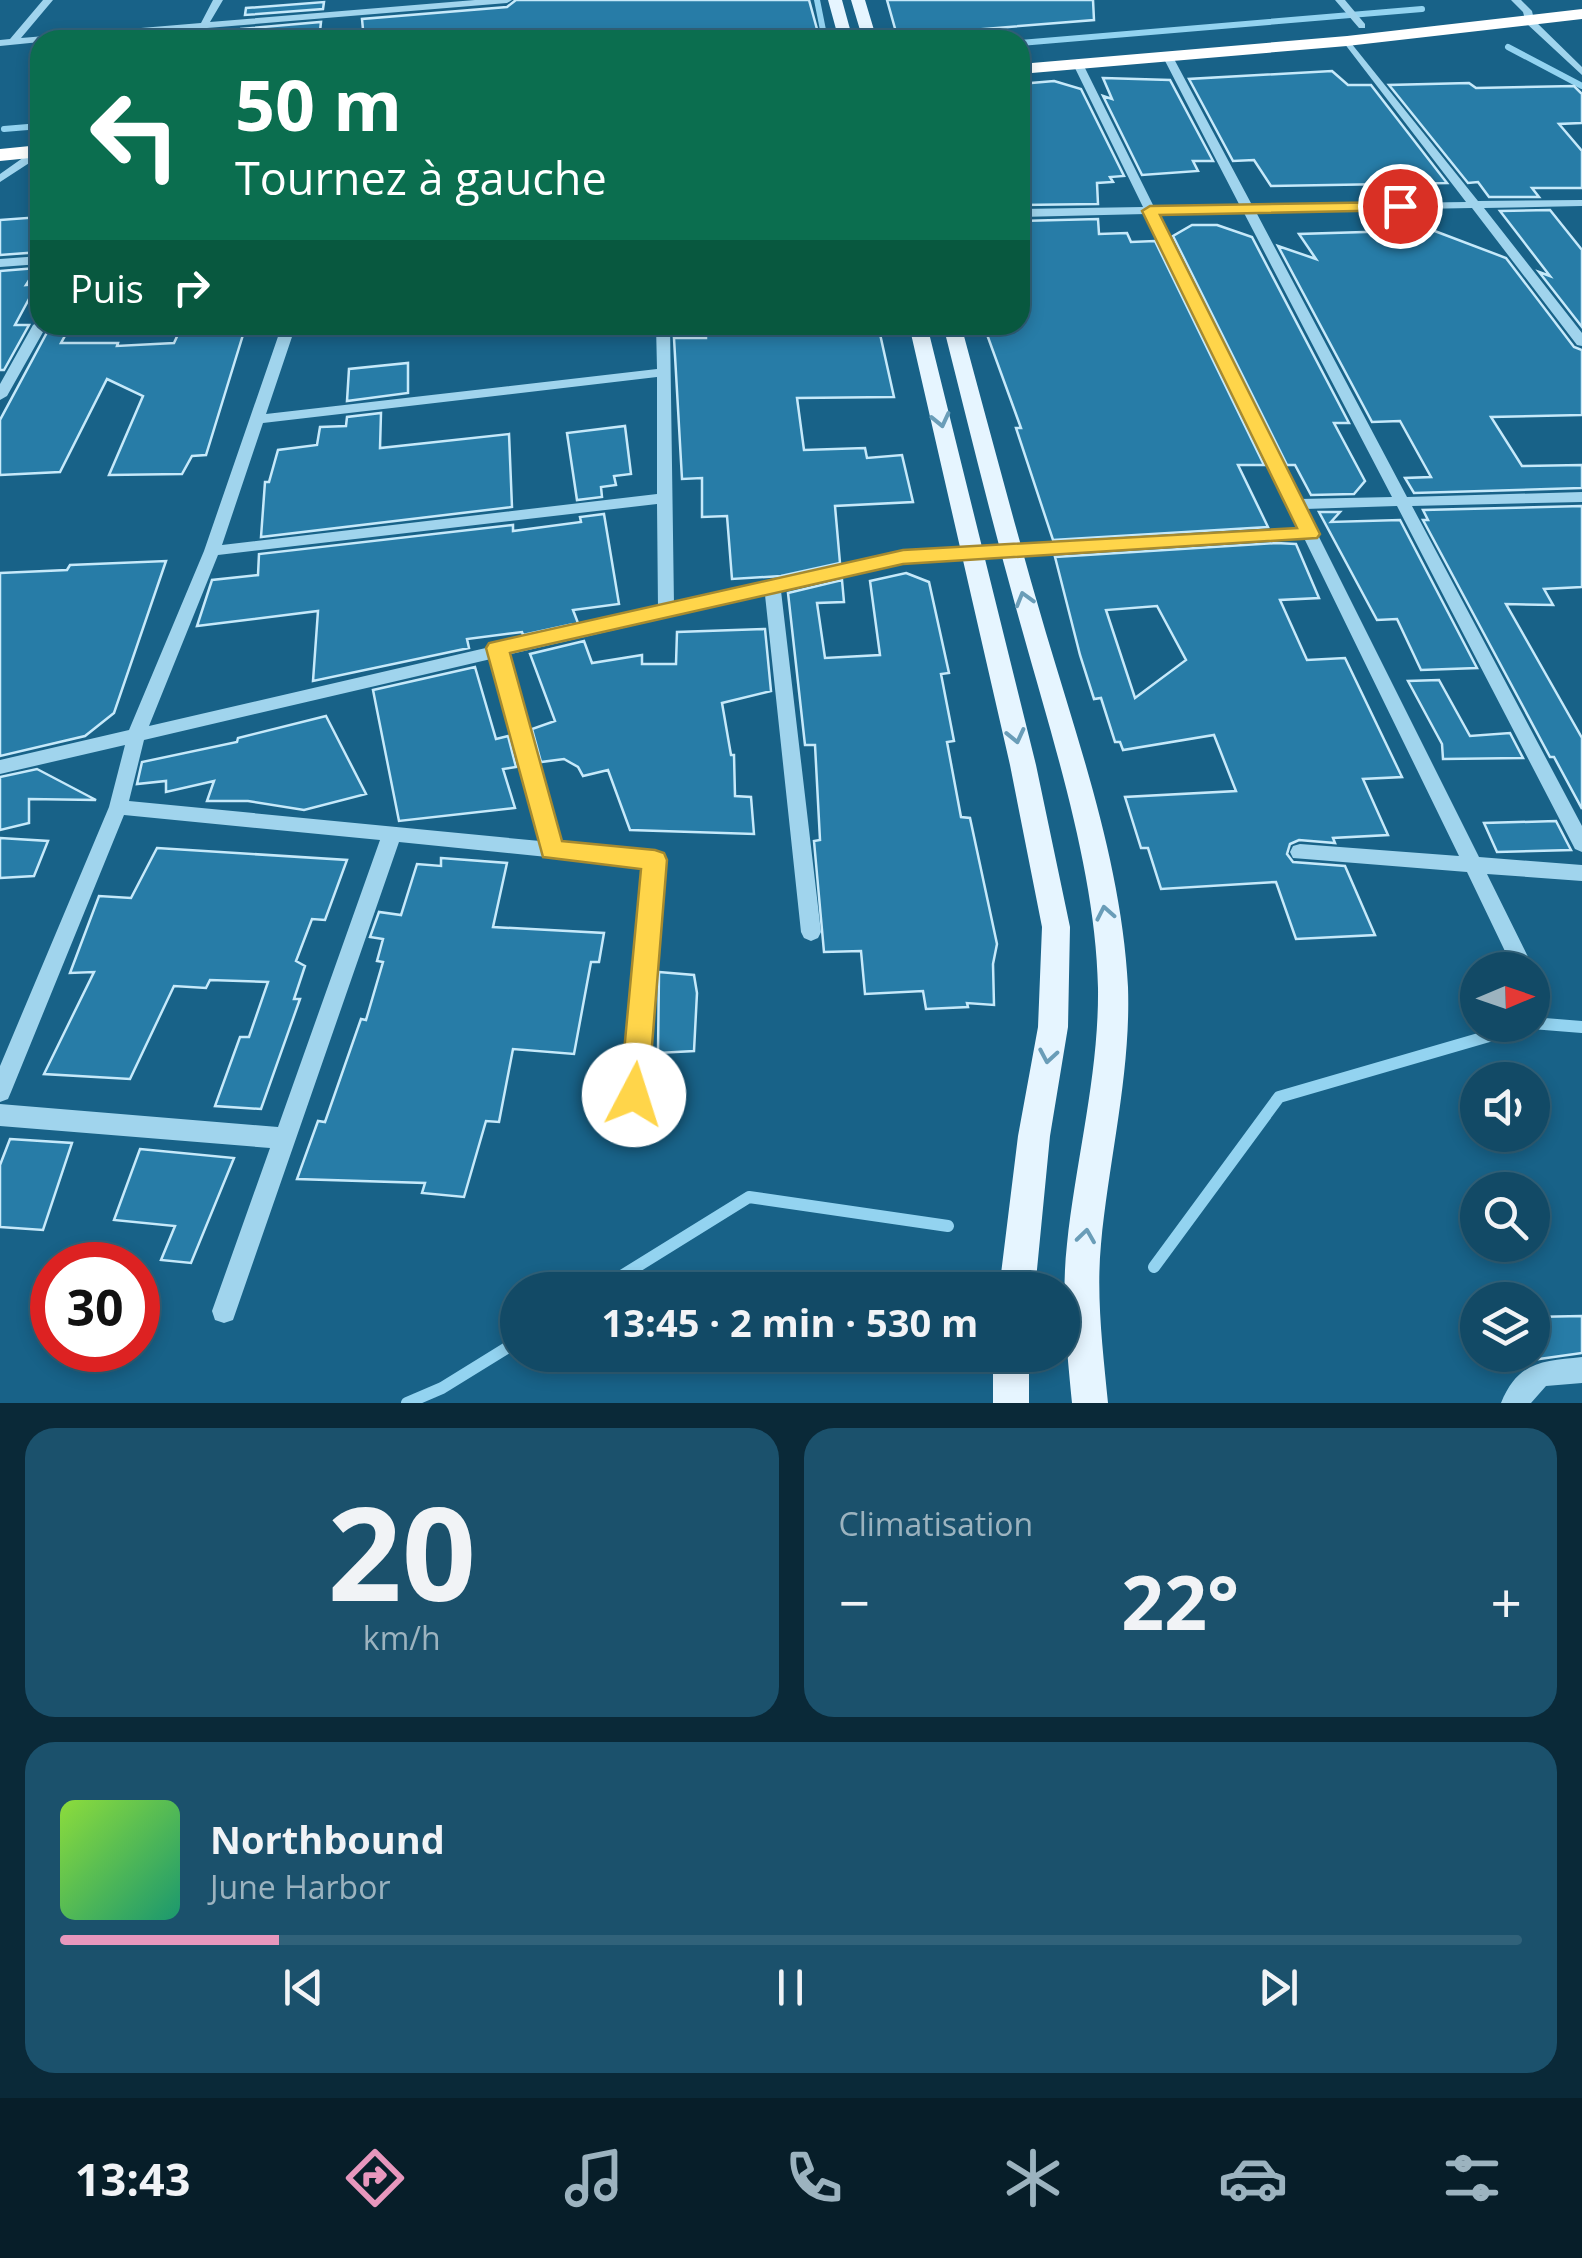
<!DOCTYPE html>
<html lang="fr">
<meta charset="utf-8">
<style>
body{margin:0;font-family:"Open Sans",sans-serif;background:#1b516c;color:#f1f3f6;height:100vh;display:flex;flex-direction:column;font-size:38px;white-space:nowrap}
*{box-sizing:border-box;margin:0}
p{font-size:32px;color:#9cb3bf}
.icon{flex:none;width:55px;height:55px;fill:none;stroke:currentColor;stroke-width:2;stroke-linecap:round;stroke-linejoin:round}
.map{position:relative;height:1403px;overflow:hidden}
.sheet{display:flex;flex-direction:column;gap:25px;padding:25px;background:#0a2938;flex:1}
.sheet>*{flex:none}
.hud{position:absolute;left:30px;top:30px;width:1000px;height:305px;border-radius:30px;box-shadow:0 5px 15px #0003,0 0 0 2px #31627a;background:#0b6e4f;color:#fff;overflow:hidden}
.needle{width:65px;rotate:88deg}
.buttons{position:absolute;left:1460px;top:952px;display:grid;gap:20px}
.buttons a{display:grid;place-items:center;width:90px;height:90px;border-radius:50%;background:#124a66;box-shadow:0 5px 15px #0003,0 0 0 2px #31627a;font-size:50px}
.speed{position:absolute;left:30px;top:1242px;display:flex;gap:20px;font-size:50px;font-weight:700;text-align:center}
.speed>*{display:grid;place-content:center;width:130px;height:130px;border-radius:50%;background:#124a66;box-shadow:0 5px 15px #0003,0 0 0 2px #31627a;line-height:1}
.speed .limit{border:15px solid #d22;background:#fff;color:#111}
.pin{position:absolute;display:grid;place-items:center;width:85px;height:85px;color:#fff;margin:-42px;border:5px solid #fff;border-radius:50%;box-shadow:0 2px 10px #0007}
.me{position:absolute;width:110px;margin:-55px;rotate:5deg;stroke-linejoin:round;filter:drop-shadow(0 0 8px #0008)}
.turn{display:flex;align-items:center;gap:35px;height:210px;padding:0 40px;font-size:45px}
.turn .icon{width:130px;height:130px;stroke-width:2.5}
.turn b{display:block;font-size:70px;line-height:85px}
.then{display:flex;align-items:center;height:95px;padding:0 40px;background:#0003;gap:20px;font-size:38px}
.big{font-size:75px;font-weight:700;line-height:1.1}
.sheet .tile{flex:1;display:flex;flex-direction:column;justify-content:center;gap:15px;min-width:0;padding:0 35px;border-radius:30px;background:#1b516c}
.sheet .dial{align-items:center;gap:0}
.dial b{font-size:130px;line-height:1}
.song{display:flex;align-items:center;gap:30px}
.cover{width:120px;height:120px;border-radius:15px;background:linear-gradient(135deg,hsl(90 70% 55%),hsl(160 70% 35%))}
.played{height:10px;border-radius:5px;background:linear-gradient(90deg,#e797bd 15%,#31627a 15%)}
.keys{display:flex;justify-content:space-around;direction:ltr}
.heat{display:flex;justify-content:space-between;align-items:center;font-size:55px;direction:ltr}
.sheet .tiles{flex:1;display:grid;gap:25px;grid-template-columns:1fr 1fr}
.tile:last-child{grid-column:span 2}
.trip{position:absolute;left:500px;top:1272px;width:580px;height:100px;border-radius:50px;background:#124a66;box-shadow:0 5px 15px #0003,0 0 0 2px #31627a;font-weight:700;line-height:100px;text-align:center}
.tab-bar{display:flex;height:160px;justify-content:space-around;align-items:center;background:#071e29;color:#9cb3bf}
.tab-bar .icon{width:70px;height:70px}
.tab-bar .on{color:#e797bd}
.tab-bar b{font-size:45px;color:#f1f3f6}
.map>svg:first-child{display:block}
</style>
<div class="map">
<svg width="1582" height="1403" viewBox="0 0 1582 1403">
<rect width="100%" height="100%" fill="#186288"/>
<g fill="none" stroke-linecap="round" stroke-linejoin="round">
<!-- stream-far1 -->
<path stroke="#93d3f0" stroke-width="6" d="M 817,0 L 825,40
M 1020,43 L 1422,9
M 1508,47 L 1582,86
M 4,129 L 40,126"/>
<!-- stream -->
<path stroke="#93d3f0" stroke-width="12" d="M 1532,1023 L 1582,1027
M 1154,1267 L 1279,1097 L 1527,1025
M 599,1290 L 749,1197 L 948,1226
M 407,1403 L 442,1388 L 518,1341"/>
</g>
<!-- building -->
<path fill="#277ca7" stroke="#c6e9fa" stroke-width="2.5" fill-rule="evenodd" d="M 516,0 L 809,0 L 820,40 L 364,40 L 362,19 L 507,7 Z
M 887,0 L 1093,0 L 1094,20 L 910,35 L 896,32 Z
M 324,2 L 323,9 L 245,15 L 246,8 Z
M 321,22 L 319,40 L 238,40 L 241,29 Z
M 1332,71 L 1348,85 L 1371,85 L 1447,183 L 1271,186 L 1254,160 L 1233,161 L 1189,79 Z
M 1103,78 L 1170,80 L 1213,161 L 1193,161 L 1198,171 L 1142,175 L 1103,96 L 1112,99 Z
M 1054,81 L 1081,89 L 1124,176 L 1110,177 L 1113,182 L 1097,183 L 1098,204 L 1020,205 L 1020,84 Z
M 1469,83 L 1476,88 L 1574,86 L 1582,94 L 1582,123 L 1559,124 L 1582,151 L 1582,188 L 1532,188 L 1539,197 L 1489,197 L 1478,182 L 1468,183 L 1389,85 Z
M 1550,210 L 1582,250 L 1582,327 L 1539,272 L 1550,276 L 1500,211 Z
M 40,217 L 40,252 L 0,255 L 0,220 Z
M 1098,219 L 1099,234 L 1127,233 L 1131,242 L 1155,241 L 1264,465 L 1238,465 L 1268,527 L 1053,540 L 1016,428 L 1021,428 L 985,329 L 989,329 L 988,325 L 1020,325 L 1020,221 Z
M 1217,225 L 1252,237 L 1349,423 L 1334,423 L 1365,481 L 1354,494 L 1311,495 L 1295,465 L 1287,465 L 1173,236 L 1192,225 Z
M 1432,230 L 1506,258 L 1574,347 L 1582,350 L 1582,415 L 1491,417 L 1522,466 L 1582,465 L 1582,488 L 1414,493 L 1405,478 L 1431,477 L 1400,421 L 1372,422 L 1278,246 L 1316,259 L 1299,234 Z
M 37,268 L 26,285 L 37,284 L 15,325 L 29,325 L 4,370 L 0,370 L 0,271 Z
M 51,325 L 71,325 L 61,343 L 118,343 L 117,346 L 174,343 L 180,330 L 196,330 L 198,325 L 246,325 L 206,455 L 192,456 L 182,474 L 109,475 L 143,396 L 107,379 L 60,472 L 0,475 L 0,420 Z
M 706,325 L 878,325 L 894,397 L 797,398 L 804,450 L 865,448 L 867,458 L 902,455 L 913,502 L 835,506 L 840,563 L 781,576 L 732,579 L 727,516 L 702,517 L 702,478 L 682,479 L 674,338 L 706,338 Z
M 408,363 L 408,393 L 347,401 L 349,369 Z
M 381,413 L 380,448 L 509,434 L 512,507 L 261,537 L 265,482 L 269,482 L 278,450 L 317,445 L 320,427 L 346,426 L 347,417 Z
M 625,426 L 631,474 L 614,476 L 616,485 L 601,487 L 602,497 L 577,500 L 567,433 Z
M 1582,506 L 1582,587 L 1544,589 L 1553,605 L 1506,604 L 1582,738 L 1582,809 L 1554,757 L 1550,757 L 1423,520 L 1428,520 L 1423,510 Z
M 1319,512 L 1340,512 L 1331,522 L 1400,520 L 1477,668 L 1421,670 L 1397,619 L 1377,620 Z
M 604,514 L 619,604 L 573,610 L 578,623 L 523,635 L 522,632 L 467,639 L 469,648 L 313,681 L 318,611 L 197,626 L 212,580 L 258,575 L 259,554 L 513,525 L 513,531 L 581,522 L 580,517 Z
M 1276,543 L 1296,544 L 1319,598 L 1280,600 L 1307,660 L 1345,658 L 1402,777 L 1363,779 L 1388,835 L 1333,838 L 1335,843 L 1299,840 L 1290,844 L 1287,854 L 1293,862 L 1345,866 L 1375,935 L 1296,939 L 1276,882 L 1161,889 L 1148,848 L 1141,848 L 1125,797 L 1236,791 L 1214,735 L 1123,750 L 1120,742 L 1115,742 L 1101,698 L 1094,699 L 1080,655 L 1055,557 ZM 1157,606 L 1186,660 L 1135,698 L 1106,610 Z
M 166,561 L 114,713 L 85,736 L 0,756 L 0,573 L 67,570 L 70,565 Z
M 906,573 L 929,582 L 949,673 L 941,674 L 954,741 L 947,742 L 961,817 L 970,818 L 997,944 L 993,964 L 994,1005 L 967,1003 L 968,1007 L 926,1009 L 923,991 L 865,994 L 861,951 L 824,952 L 814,841 L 820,840 L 815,745 L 805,745 L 788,593 L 842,580 L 844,602 L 817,603 L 825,658 L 880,655 L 870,581 Z
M 765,629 L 771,691 L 722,703 L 731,755 L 734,755 L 735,796 L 751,797 L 754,834 L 630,830 L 608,770 L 583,776 L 578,767 L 564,759 L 541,762 L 532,729 L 555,721 L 530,654 L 584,641 L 592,663 L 642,655 L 642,664 L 676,664 L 677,632 Z
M 475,667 L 496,739 L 508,736 L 516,767 L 503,769 L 515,808 L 399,821 L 373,690 Z
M 1439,680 L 1470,736 L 1510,733 L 1523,758 L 1443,759 L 1442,744 L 1408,681 Z
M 326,716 L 366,794 L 304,810 L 248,801 L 207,801 L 214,781 L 166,792 L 166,781 L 137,784 L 142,762 L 237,742 L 238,738 Z
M 37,769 L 96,800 L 29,799 L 29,823 L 0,830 L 0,777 Z
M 1556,821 L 1571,850 L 1497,852 L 1484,823 Z
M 0,838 L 48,841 L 34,876 L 0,878 Z
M 157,848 L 347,860 L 325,920 L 312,919 L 296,961 L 305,966 L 294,999 L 300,999 L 261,1109 L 215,1106 L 240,1037 L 249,1037 L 268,982 L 210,980 L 206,988 L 174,986 L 130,1079 L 44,1074 L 94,972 L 70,973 L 99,896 L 131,898 Z
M 441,858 L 507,863 L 493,927 L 604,933 L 599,962 L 591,962 L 574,1054 L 513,1049 L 499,1122 L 486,1121 L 464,1197 L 422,1193 L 425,1183 L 297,1179 L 318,1121 L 325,1122 L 361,1019 L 366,1020 L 383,962 L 377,961 L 383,939 L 370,937 L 379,912 L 401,915 L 417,864 L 441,866 Z
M 659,972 L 694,975 L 697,993 L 694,1051 L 658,1053 Z
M 10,1139 L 72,1143 L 43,1230 L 0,1227 L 0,1165 Z
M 140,1149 L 234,1158 L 191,1263 L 161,1260 L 175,1226 L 114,1220 Z
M 1582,1316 L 1582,1353 L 1532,1360 L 1532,1317 Z"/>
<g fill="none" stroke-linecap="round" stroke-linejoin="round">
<!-- minor -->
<path fill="#a0d4ed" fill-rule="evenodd" d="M 43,0 L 53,0 L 21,38 L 201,23 L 213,0 L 223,0 L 210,22 L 475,0 L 512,0 L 507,3 L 207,28 L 201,40 L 191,40 L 197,29 L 40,40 L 40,42 L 0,46 L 0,40 L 10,39 Z
M 1335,0 L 1345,0 L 1365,24 L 1365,28 L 1359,28 Z
M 1511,0 L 1521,0 L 1532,11 L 1534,20 L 1582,67 L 1582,75 L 1526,23 L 1523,12 Z
M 1347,38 L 1478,201 L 1582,200 L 1582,206 L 1484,208 L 1582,333 L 1582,346 L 1577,345 L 1472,208 L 1256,212 L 1407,497 L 1582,492 L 1582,502 L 1412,506 L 1582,826 L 1582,852 L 1575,849 L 1397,506 L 1305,509 L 1479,857 L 1582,865 L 1582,881 L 1487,874 L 1534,969 L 1532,973 L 1532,970 L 1514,970 L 1467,872 L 1293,858 L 1290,852 L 1293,846 L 1300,844 L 1459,856 L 1304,538 L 903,562 L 781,591 L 821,932 L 818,938 L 811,941 L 804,938 L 801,932 L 765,595 L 507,655 L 560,843 L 655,852 L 662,854 L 665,860 L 645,1095 L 642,1102 L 634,1105 L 626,1102 L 623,1095 L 645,867 L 399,842 L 233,1320 L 224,1323 L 215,1320 L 212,1311 L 270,1148 L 0,1126 L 0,1104 L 278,1127 L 380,840 L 124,815 L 11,1092 L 8,1099 L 0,1102 L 0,1066 L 109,807 L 125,745 L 0,774 L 0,760 L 129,730 L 204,551 L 282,325 L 296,325 L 266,414 L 657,369 L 656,325 L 670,325 L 674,605 L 903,552 L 1299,529 L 1146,214 L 1020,217 L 1020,209 L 1143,207 L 1073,64 L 1078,61 L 1083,64 L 1154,207 L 1240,206 L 1163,57 L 1168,54 L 1173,57 L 1252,205 L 1466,202 L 1344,43 L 1342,41 ZM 1244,213 L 1392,497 L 1300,499 L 1158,214 ZM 657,377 L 657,494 L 222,545 L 263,423 ZM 657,504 L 658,608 L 502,644 L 497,643 L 490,647 L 149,726 L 218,555 ZM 491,659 L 540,841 L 129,801 L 144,740 Z
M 40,149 L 40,156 L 0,182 L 0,174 L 34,150 Z
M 40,256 L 40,264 L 0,267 L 0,259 Z
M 40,321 L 40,325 L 47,325 L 7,396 L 0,400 L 0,384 L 33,325 Z
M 1582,1357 L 1582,1383 L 1546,1386 L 1531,1403 L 1501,1403 C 1518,1361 1543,1361 1582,1357 Z"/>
<!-- major -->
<path fill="#e6f5ff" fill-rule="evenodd" d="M 828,0 L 842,0 L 853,40 L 839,40 Z
M 851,0 L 865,0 L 877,40 L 863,40 Z
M 909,325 L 927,325 L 1036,765 L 1070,927 L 1068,1027 L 1050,1136 L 1035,1290 L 999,1290 L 1018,1136 L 1038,1027 L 1042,927 L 1010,765 Z
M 943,325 L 961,325 C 989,428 1016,531 1046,633 C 1080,747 1122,867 1128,987 C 1131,1073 1109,1159 1101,1244 C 1096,1297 1103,1351 1108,1403 L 1072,1403 C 1067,1351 1061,1297 1067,1244 C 1076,1159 1099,1074 1098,988 C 1096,874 1054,744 1023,633 C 994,531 969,428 943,325 Z
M 993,1355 L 1029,1355 L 1029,1403 L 993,1403 Z"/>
<!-- highway -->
<path fill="#fff" fill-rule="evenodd" d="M 1582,9 L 1582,19 L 1347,46 L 1020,74 L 1020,64 L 1347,36 Z
M 40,145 L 40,157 L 0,161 L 0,149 Z"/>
</g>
<!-- one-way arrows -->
<defs><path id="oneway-chevron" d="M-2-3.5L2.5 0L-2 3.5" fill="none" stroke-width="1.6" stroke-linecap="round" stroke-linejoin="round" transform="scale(2.5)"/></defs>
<g stroke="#6a9db8">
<use href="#oneway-chevron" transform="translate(941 420) rotate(77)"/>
<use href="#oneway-chevron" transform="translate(1024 599) rotate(-106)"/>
<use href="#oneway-chevron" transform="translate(1016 736) rotate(77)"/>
<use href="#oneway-chevron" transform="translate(1105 913) rotate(-101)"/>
<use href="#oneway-chevron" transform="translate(1048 1056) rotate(100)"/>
<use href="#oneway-chevron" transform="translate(1086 1236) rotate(-82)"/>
</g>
<!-- route -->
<path fill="#ffd54a" stroke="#a68a30" stroke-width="2.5" d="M 1400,202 L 1405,203 L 1405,210 L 1160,215 L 1320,534 L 1317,538 L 903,564 L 510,653 L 562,841 L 655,850 L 664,853 L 667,860 L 648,1095 L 644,1105 L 634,1109 L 624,1105 L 620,1095 L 641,869 L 543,857 L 486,648 L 489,643 L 903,550 L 1297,528 L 1142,211 L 1150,206 Z"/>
</svg>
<div class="buttons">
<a><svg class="needle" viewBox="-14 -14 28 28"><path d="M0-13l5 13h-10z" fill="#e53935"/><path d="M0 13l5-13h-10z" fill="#9cb3bf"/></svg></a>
<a><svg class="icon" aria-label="sound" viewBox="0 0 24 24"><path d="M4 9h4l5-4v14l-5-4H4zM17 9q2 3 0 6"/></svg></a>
<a><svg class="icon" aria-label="search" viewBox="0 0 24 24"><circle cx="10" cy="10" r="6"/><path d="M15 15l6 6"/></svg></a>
<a><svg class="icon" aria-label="layers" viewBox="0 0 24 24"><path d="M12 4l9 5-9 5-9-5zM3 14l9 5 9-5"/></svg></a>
</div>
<div class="speed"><div class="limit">30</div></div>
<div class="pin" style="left:1400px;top:206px;background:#d93025"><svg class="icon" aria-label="arrive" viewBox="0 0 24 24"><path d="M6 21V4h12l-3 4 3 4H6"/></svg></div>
<svg class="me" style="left:634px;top:1095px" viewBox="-20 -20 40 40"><circle r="19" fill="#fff"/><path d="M0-13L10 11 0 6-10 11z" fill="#ffd54a"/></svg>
<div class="trip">13:45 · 2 min · 530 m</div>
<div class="hud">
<div class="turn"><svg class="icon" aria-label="left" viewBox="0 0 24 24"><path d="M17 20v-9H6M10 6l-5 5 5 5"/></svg><div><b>50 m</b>Tournez à gauche</div></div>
<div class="then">Puis<svg class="icon" aria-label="right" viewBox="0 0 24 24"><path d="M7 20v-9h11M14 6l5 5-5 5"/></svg></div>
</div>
</div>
<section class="sheet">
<div class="tiles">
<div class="tile dial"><b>20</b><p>km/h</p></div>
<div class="tile"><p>Climatisation</p>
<div class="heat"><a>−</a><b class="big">22°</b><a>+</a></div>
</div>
<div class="tile">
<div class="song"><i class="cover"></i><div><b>Northbound</b><p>June Harbor</p></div></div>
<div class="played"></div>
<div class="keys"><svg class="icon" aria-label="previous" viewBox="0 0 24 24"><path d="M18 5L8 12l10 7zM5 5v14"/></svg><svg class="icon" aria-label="pause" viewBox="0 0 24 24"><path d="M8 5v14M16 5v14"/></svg><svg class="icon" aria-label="next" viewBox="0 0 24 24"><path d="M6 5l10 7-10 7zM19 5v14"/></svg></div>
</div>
</div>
</section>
<nav class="tab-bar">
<b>13:43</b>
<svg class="icon on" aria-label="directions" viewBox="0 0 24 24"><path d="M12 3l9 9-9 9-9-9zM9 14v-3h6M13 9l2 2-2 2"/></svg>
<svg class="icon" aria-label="music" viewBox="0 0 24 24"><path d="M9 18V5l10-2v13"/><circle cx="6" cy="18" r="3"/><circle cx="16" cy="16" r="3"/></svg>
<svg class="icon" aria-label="phone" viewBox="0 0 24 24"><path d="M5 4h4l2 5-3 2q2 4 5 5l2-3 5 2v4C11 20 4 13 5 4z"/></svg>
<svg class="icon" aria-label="climate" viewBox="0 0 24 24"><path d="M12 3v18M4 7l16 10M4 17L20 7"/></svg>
<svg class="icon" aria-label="car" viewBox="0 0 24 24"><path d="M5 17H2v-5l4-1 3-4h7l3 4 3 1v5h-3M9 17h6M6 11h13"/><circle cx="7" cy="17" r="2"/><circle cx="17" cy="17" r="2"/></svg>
<svg class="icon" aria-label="filters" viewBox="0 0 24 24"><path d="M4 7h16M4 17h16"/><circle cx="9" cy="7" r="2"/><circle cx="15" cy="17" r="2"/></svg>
</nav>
